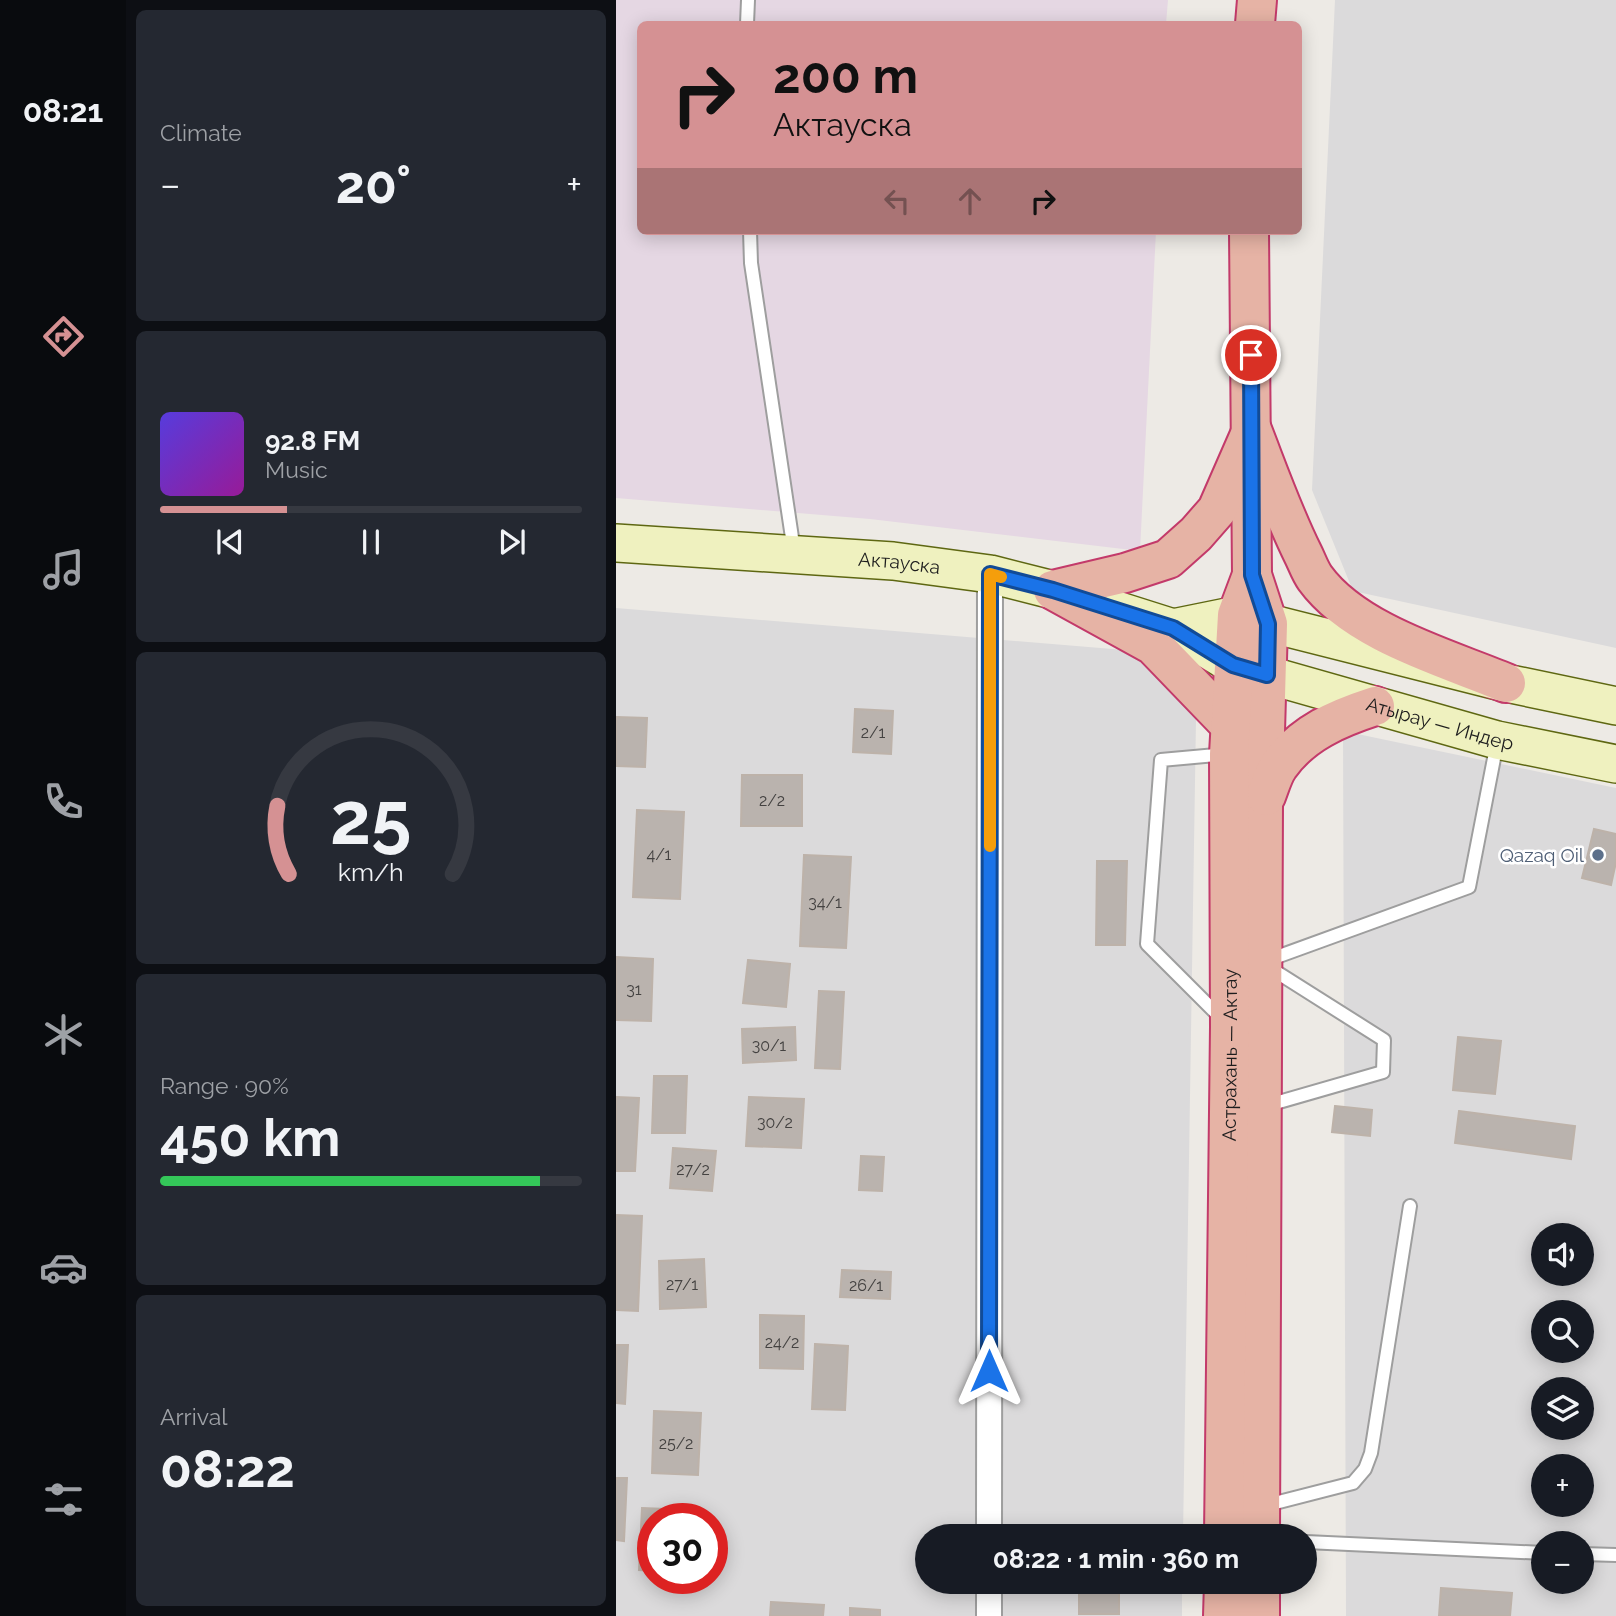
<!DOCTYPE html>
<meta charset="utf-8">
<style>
body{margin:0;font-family:Raleway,sans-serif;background:#242831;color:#f1f3f6;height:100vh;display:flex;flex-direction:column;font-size:26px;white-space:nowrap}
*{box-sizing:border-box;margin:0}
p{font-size:23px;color:#9ea1a6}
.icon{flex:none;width:38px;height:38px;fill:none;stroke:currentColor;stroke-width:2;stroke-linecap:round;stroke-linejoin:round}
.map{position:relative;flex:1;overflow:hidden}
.sheet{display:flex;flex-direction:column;gap:10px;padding:10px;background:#0d0f14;width:490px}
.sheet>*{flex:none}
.guide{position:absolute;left:21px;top:21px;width:665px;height:214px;border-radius:10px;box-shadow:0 4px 18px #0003;background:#d59193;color:#111;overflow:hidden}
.controls{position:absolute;left:915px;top:1223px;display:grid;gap:14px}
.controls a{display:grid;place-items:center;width:63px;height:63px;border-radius:50%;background:#171b24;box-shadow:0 4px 18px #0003;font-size:35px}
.speed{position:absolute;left:21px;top:1503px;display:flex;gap:14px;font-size:35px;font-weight:700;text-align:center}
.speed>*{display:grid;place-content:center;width:91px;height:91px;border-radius:50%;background:#171b24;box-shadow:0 4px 18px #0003;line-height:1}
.speed .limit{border:10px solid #d22;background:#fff;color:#111}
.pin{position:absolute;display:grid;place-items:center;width:60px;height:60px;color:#fff;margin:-30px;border:4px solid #fff;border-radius:50%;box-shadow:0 2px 7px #0007}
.me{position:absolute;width:77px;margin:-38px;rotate:0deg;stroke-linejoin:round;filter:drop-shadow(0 0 5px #0008)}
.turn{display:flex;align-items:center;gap:24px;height:147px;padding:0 21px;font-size:32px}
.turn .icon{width:91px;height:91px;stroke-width:2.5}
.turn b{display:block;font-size:49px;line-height:60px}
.lanes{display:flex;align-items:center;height:66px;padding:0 21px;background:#0003;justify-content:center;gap:35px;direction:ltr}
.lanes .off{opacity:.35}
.big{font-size:52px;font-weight:700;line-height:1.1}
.sheet .widget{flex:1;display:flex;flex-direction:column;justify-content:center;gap:10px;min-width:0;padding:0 24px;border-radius:10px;background:#242831}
.sheet .dial{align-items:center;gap:0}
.dial svg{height:182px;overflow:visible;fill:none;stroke:#363941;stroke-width:7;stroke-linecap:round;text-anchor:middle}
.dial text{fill:#f1f3f6;stroke:none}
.song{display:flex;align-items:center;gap:21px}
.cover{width:84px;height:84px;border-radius:10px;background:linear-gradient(135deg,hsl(250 70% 55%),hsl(300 70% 35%))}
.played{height:7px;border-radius:4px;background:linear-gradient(90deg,#d59193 30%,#363941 30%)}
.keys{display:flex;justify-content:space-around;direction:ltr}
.heat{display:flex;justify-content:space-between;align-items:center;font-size:38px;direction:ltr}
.charge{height:10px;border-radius:5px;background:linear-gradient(90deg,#34c759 90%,#363941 0)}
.trip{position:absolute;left:299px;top:1524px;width:402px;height:70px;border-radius:35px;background:#171b24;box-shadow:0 4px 18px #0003;font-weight:700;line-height:70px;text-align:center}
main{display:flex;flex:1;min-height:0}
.tabs{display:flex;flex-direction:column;width:126px;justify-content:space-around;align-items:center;background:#090b0e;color:#9ea1a6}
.tabs .icon{width:49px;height:49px}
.tabs .on{color:#d59193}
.tabs b{font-size:32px;color:#f1f3f6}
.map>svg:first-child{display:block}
</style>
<main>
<nav class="tabs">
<b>08:21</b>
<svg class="icon on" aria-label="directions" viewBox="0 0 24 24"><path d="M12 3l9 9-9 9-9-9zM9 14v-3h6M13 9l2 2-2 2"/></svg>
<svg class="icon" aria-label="music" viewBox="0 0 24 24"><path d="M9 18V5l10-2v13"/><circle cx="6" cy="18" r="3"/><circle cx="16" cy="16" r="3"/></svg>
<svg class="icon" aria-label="phone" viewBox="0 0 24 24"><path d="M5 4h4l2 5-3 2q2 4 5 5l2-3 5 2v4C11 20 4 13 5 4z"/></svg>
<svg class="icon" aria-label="climate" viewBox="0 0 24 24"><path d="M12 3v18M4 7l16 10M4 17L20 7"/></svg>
<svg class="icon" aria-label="car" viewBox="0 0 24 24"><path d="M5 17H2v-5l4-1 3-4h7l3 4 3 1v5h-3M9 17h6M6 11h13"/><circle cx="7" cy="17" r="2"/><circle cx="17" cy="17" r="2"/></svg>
<svg class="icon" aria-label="filters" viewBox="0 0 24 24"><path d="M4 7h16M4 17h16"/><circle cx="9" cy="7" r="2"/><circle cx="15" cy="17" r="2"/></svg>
</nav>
<section class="sheet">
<div class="widget"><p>Climate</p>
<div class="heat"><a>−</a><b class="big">20°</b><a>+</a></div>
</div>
<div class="widget">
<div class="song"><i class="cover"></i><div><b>92.8 FM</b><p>Music</p></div></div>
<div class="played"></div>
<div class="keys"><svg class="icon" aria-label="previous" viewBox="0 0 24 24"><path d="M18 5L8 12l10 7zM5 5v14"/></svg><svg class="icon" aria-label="pause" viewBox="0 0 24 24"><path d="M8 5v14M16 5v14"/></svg><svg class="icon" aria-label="next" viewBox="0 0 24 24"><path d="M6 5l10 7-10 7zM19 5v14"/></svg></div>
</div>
<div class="widget dial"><svg viewBox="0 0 100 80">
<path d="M14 69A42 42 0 1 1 86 69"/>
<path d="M14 69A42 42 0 0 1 9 39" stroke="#d59193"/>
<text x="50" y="56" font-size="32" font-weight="700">25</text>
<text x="50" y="72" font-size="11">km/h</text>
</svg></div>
<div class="widget"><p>Range · 90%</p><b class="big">450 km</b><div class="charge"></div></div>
<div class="widget"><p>Arrival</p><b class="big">08:22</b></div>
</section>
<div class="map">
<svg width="1000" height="1616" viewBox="0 0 1000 1616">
<rect width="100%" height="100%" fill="#edeae5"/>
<!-- residential -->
<path fill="#dbdadb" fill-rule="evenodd" d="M 719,0 L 1000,0 L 1000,648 L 737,591 L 696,490 Z
M 0,608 L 581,656 L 567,1536 L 312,1536 L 312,1582 L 566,1582 L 566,1616 L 0,1616 ZM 37,1519 L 96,1519 L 96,1578 L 37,1578 Z
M 727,731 L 1000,788 L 1000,1616 L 730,1616 ZM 928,1236 L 966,1236 L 966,1274 L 928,1274 ZM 928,1312 L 966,1312 L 966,1351 L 928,1351 ZM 928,1390 L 966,1390 L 966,1428 L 928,1428 ZM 928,1466 L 966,1466 L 966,1505 L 928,1505 ZM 928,1544 L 966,1544 L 966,1582 L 928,1582 Z"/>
<!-- industrial -->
<path fill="#e5d7e3" d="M 0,0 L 552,0 L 550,24 L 24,24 L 24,231 L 540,231 L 524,551 L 254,519 L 0,498 Z"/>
<!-- building -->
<path fill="#bab3ae" stroke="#bdb2a9" stroke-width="2" d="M 239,709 L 277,711 L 275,754 L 237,752 Z
M 0,717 L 31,718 L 29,767 L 0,766 Z
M 126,775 L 186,775 L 186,826 L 125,826 Z
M 21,810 L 68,812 L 64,899 L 17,897 Z
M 978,829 L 1000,834 L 1000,862 L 995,885 L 966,878 Z
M 188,855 L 235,857 L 230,948 L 184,946 Z
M 481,861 L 511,861 L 509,945 L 480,945 Z
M 0,957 L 37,959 L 35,1021 L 0,1020 Z
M 132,960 L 174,964 L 170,1007 L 127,1003 Z
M 203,991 L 228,992 L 224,1069 L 199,1068 Z
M 179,1027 L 180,1060 L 127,1063 L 126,1029 Z
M 842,1037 L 885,1041 L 879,1094 L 837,1090 Z
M 38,1076 L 71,1076 L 69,1133 L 36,1133 Z
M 0,1097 L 23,1098 L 19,1171 L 0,1171 Z
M 133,1097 L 188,1099 L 185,1148 L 130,1146 Z
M 719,1106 L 756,1110 L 754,1136 L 716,1132 Z
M 843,1111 L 959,1126 L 955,1159 L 839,1143 Z
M 57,1148 L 100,1151 L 96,1191 L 54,1188 Z
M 245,1156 L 268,1157 L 266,1191 L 243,1190 Z
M 0,1215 L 26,1216 L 22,1311 L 0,1310 Z
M 88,1259 L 90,1307 L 44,1309 L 43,1261 Z
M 226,1270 L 275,1272 L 274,1299 L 224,1297 Z
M 144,1315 L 188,1316 L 187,1369 L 144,1368 Z
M 199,1344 L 232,1346 L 229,1410 L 196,1409 Z
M 0,1345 L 12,1345 L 9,1404 L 0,1403 Z
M 38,1411 L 85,1413 L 82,1475 L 36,1473 Z
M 0,1478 L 11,1478 L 8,1541 L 0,1540 Z
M 26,1508 L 73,1510 L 72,1519 L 37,1519 L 37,1571 L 23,1570 Z
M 463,1582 L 503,1582 L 503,1614 L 463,1614 Z
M 825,1588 L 896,1593 L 894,1616 L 823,1616 Z
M 155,1602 L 208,1605 L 207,1616 L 154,1616 Z
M 234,1608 L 264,1610 L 264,1616 L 234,1616 Z"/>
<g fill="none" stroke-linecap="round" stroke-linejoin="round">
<defs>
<path id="service" d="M 131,24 L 132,0
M 134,231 L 135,263 L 178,551
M 652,960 L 853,887 L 881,743
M 606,1019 L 531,944 L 545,760 L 611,754
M 649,1106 L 767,1072 L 768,1040 L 651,966
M 647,1506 L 737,1483 L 749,1469 L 755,1453 L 794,1206
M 690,1542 L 928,1553
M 966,1554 L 1000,1555"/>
<path id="minor" d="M 373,1536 L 374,574
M 373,1616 L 373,1582"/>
<g id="secondary">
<path id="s1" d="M 0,543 L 277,561 L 374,574 L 437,590 L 557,628 L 617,665 L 881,740 L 1000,764"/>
<path d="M 557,628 L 621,615 L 890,683 L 1000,706"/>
</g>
<g id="trunk">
<path d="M 639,24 L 641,0"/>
<path d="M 633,231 L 636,575 L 652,624 L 647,804 L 644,1536"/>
<path d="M 615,726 L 537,645 L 437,590 L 509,573 L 552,559 L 580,534 L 601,510 L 636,430 C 652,471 667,514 687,554 C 691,562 694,571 699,578 C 739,633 830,658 890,683"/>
<path d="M 650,796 C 654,786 657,774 663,766 C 686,733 722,718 759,706"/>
<path id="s2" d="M 608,1536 L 614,1027 L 613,754 L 621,615 L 636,575"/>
<path d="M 607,1616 L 608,1582"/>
<path d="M 644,1616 L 644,1582"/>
</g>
</defs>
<!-- service casing -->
<use href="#service" stroke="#9e9e9e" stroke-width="16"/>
<!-- minor casing -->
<use href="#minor" stroke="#9e9e9e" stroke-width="28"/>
<!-- secondary casing -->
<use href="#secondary" stroke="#5e6712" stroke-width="40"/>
<!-- trunk casing -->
<use href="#trunk" stroke="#c33a6a" stroke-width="42"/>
<!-- service -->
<use href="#service" stroke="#fff" stroke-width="12"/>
<!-- minor -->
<use href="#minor" stroke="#fff" stroke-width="24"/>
<!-- secondary -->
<use href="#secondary" stroke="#eff1bf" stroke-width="37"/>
<!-- trunk -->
<use href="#trunk" stroke="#e6b3a5" stroke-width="38"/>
</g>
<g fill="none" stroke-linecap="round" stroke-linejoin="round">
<defs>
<path id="route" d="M 373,1371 L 374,574 L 437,590 L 557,628 L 617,665 L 651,675 L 652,624 L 636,575 L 635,355"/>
</defs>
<!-- route casing -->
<use href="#route" stroke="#114b97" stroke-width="18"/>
<!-- route -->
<use href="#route" stroke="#1a73e8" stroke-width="12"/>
<!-- slow -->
<path stroke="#f59e0b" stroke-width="12" d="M 374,846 L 374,574 L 385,577"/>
</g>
<!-- markers -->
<circle fill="#5c6f8a" stroke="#fff" stroke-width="2.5" cx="982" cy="855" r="7"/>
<g text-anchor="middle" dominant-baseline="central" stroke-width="5" stroke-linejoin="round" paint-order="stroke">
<!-- number labels -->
<g font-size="16" fill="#444241">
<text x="257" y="732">2/1</text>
<text x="156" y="800">2/2</text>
<text x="43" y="854">4/1</text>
<text x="209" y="902">34/1</text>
<text x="18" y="989">31</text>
<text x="153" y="1045">30/1</text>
<text x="159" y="1122">30/2</text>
<text x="77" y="1169">27/2</text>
<text x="66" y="1284">27/1</text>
<text x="250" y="1285">26/1</text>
<text x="166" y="1342">24/2</text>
<text x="60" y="1443">25/2</text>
</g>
<!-- street labels -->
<g font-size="19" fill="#1d1d1d" stroke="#fff">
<text stroke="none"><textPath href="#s1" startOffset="284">Актауска</textPath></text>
<text stroke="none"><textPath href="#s1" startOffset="852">Атырау — Индер</textPath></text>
<text stroke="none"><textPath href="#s2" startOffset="481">Астрахань — Актау</textPath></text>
</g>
<!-- service labels -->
<g font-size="19" fill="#4e5e75" stroke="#fff" text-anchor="end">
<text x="968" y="855">Qazaq Oil</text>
</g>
</g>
</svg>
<div class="controls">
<a><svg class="icon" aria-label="sound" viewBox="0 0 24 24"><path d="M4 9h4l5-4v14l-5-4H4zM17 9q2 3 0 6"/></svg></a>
<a><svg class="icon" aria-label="search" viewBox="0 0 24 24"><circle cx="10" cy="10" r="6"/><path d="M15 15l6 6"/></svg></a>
<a><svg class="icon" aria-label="layers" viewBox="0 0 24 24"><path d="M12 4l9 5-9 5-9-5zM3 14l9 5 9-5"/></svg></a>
<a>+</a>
<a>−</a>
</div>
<div class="speed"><div class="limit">30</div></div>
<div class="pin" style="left:635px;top:355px;background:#d93025"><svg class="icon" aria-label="arrive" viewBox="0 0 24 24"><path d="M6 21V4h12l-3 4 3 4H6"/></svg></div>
<svg class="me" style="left:373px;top:1371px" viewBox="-20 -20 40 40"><path d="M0-17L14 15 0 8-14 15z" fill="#1a73e8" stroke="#fff" stroke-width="4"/></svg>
<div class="trip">08:22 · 1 min · 360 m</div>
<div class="guide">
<div class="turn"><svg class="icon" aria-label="right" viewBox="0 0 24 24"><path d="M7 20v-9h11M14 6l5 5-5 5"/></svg><div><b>200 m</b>Актауска</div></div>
<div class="lanes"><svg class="icon off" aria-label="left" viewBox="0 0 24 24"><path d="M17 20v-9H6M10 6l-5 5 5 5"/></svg><svg class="icon off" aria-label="ahead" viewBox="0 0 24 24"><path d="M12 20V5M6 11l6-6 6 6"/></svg><svg class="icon" aria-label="right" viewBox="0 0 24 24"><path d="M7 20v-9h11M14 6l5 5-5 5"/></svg></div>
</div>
</div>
</main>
